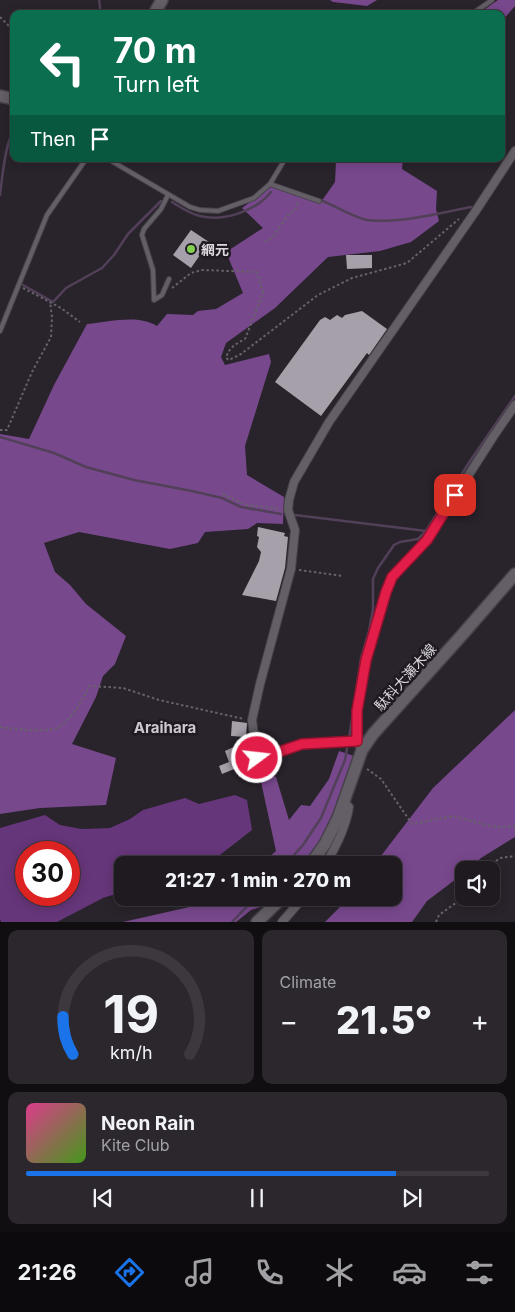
<!DOCTYPE html>
<meta charset="utf-8">
<style>
body{margin:0;font-family:Inter,"Noto Sans JP",sans-serif;background:#2c272d;color:#f1f3f6;height:100vh;display:flex;flex-direction:column;font-size:19px;white-space:nowrap}
*{box-sizing:border-box;margin:0}
p{font-size:16px;color:#a1a1a5}
.icon{flex:none;width:28px;height:28px;fill:none;stroke:currentColor;stroke-width:2;stroke-linecap:round;stroke-linejoin:round}
.map{position:relative;height:922px;overflow:hidden}
.panel{display:flex;flex-direction:column;gap:8px;padding:8px;background:#110e12;flex:1}
.panel>*{flex:none}
.guide{position:absolute;left:10px;top:10px;width:495px;height:152px;border-radius:10px;box-shadow:0 2px 12px #0003,0 0 0 1px #3c383e;background:#0b6e4f;color:#fff;overflow:hidden}
.buttons{position:absolute;left:455px;top:861px;display:grid;gap:10px}
.buttons a{display:grid;place-items:center;width:45px;height:45px;border-radius:10px;background:#1f1a20;box-shadow:0 2px 12px #0003,0 0 0 1px #3c383e;font-size:25px}
.speed{position:absolute;left:15px;top:841px;display:flex;gap:10px;font-size:25px;font-weight:700;text-align:center}
.speed>*{display:grid;place-content:center;width:65px;height:65px;border-radius:50%;background:#1f1a20;box-shadow:0 2px 12px #0003,0 0 0 1px #3c383e;line-height:1}
.speed .limit{border:8px solid #d22;background:#fff;color:#111}
.pin{position:absolute;display:grid;place-items:center;width:42px;height:42px;color:#fff;margin:-21px;border-radius:10px;box-shadow:0 2px 8px #0006}
.me{position:absolute;width:55px;margin:-28px;rotate:75deg;stroke-linejoin:round;filter:drop-shadow(0 0 4px #0008)}
.turn{display:flex;align-items:center;gap:18px;height:105px;padding:0 20px;font-size:22px}
.turn .icon{width:65px;height:65px;stroke-width:2.5}
.turn b{display:block;font-size:35px;line-height:42px}
.then{display:flex;align-items:center;height:48px;padding:0 20px;background:#0003;gap:10px;font-size:19px}
.big{font-size:38px;font-weight:800;line-height:1.1}
.panel .widget{flex:1;display:flex;flex-direction:column;justify-content:center;gap:8px;min-width:0;padding:0 18px;border-radius:10px;background:#2c272d}
.panel .dial{align-items:center;gap:0}
.dial svg{height:130px;overflow:visible;fill:none;stroke:#3c383e;stroke-width:7;stroke-linecap:round;text-anchor:middle}
.dial text{fill:#f1f3f6;stroke:none}
.song{display:flex;align-items:center;gap:15px}
.cover{width:60px;height:60px;border-radius:8px;background:linear-gradient(135deg,hsl(330 70% 55%),hsl(100 70% 35%))}
.played{height:5px;border-radius:2px;background:linear-gradient(90deg,#1a73e8 80%,#3c383e 80%)}
.keys{display:flex;justify-content:space-around;direction:ltr}
.heat{display:flex;justify-content:space-between;align-items:center;font-size:28px;direction:ltr}
.panel .tiles{flex:1;display:grid;gap:8px;grid-template-columns:1fr 1fr}
.widget:last-child{grid-column:span 2}
.trip{position:absolute;left:114px;top:856px;width:288px;height:50px;border-radius:10px;background:#1f1a20;box-shadow:0 2px 12px #0003,0 0 0 1px #3c383e;font-weight:800;line-height:50px;text-align:center}
.dock{display:flex;height:80px;justify-content:space-around;align-items:center;background:#0c0a0d;color:#a1a1a5}
.dock .icon{width:35px;height:35px}
.dock .on{color:#1a73e8}
.dock b{font-size:22px;color:#f1f3f6}
.map>svg:first-child{display:block}
</style>
<div class="map">
<svg width="515" height="922" viewBox="0 0 515 922">
<rect width="100%" height="100%" fill="#29232b"/>
<!-- green -->
<path fill="#66367a" fill-rule="evenodd" d="M 235,795 L 247,800 L 252,830 L 207,865 L 122,865 L 122,892 L 103,898 L 57,922 L 1,922 L 0,919 L 0,828 L 45,815 L 60,825 L 81,829 L 110,828 L 130,819 L 143,810 L 185,798 L 199,804 ZM 26,852 L 69,852 L 69,895 L 26,895 Z"/>
<!-- forest -->
<path fill="#78488d" d="M 330,0 L 377,0 L 367,6 L 333,2 Z
M 498,0 L 515,0 L 515,6 L 501,22 L 501,14 L 478,14 Z
M 333,159 L 403,159 L 402,169 L 437,191 L 436,209 L 439,221 L 411,242 L 380,251 L 328,257 L 275,308 L 226,343 L 221,357 L 225,365 L 269,354 L 271,362 L 245,446 L 247,475 L 284,497 L 283,524 L 257,523 L 248,529 L 205,532 L 198,543 L 170,549 L 79,532 L 44,543 L 55,572 L 70,585 L 86,604 L 126,636 L 115,664 L 103,676 L 96,697 L 72,744 L 116,758 L 106,805 L 40,808 L 0,814 L 0,434 L 29,439 L 54,385 L 87,324 C 110,322 137,314 157,326 L 167,314 L 193,315 L 198,311 L 216,309 L 243,293 L 226,252 L 263,228 L 242,208 L 272,186 L 321,202 L 335,182 L 336,161 Z
M 515,710 L 515,837 L 481,858 L 467,870 L 464,870 L 464,873 L 427,901 L 412,922 L 325,922 L 349,898 L 392,898 L 392,865 L 374,865 L 433,788 Z
M 339,751 L 354,756 L 344,787 L 322,838 L 301,865 L 260,865 L 276,851 L 258,768 L 276,777 L 289,820 L 301,805 L 310,806 L 329,779 Z
M 221,898 L 271,898 L 261,907 L 251,910 L 236,922 L 123,922 L 216,901 Z"/>
<g fill="none" stroke-linecap="round" stroke-linejoin="round">
<!-- stream -->
<path stroke="#514058" stroke-width="2.5" d="M 99,0 L 101,14
M 0,195 C 2,179 5,143 14,130
M 318,199 C 332,204 354,218 367,220 C 398,224 440,213 471,207
M 172,202 C 180,207 190,214 200,216 C 223,222 256,211 271,192
M 23,285 L 53,302 L 66,288 L 102,268 L 114,255 L 128,234 L 161,201
M 0,437 L 54,453 L 86,467 L 134,480 L 192,491 L 222,498 L 241,507 L 281,514
M 295,515 L 426,531
M 349,739 L 361,658 L 369,631 L 373,609 L 373,579 L 378,568 L 394,545 L 400,542 L 418,539 L 426,531 L 468,464 L 515,396
M 285,865 L 303,845 L 321,818 L 345,760 L 347,749
M 232,922 L 255,898"/>
</g>
<!-- building -->
<path fill="#a6a0aa" d="M 191,230 L 209,242 L 191,268 L 173,255 Z
M 346,255 L 372,255 L 372,268 L 347,269 Z
M 362,311 L 387,329 L 369,355 L 367,353 L 321,416 L 275,382 L 320,320 L 325,317 L 330,320 L 337,315 L 342,318 L 345,315 Z
M 258,527 L 285,533 L 284,536 L 288,537 L 285,568 L 276,601 L 242,595 L 259,561 L 261,552 L 257,547 L 259,537 L 257,536 Z
M 232,721 L 247,723 L 246,737 L 231,736 Z
M 240,744 L 249,763 L 222,774 L 219,766 L 229,762 L 225,751 Z"/>
<g fill="none" stroke-linecap="round" stroke-linejoin="round">
<defs>
<path id="lane" d="M 472,14 L 492,0
M 108,159 L 190,207 L 200,210 L 218,211 L 254,198 L 270,184 L 285,159
M 270,184 L 319,201
M 168,195 L 161,209 L 144,229 L 142,235 L 153,270 L 154,300 L 162,295 L 169,279
M 0,331 L 47,215 L 86,159"/>
<path id="street" d="M 357,741 L 302,744 L 267,756 L 257,758 L 252,720 L 260,684 L 291,569 L 295,530 L 288,510 L 289,500 L 294,482 L 329,422 L 475,212 L 515,151
M 359,745 L 357,741 L 357,711 L 366,660 L 386,592 L 392,577 L 427,540 L 493,437 L 515,405
M 325,865 C 336,847 346,827 349,807 L 344,802
M 282,922 L 303,898"/>
<path id="secondary" d="M 154,14 L 162,0
M 0,96 L 14,99
M 310,865 L 325,844 L 338,818 L 362,750 L 373,734 L 462,635 L 515,574
M 257,922 L 282,898"/>
</defs>
<!-- lane casing -->
<use href="#lane" stroke="#464248" stroke-width="6"/>
<!-- street casing -->
<use href="#street" stroke="#464248" stroke-width="10"/>
<!-- secondary casing -->
<use href="#secondary" stroke="#464248" stroke-width="14"/>
<!-- path -->
<path stroke="#676269" stroke-width="2" stroke-dasharray="2.5 2.5" stroke-linecap="butt" d="M 0,17 L 14,31
M 265,242 L 273,237 L 288,215 L 294,211 L 297,207 L 298,200
M 23,288 L 61,308 L 80,322
M 172,288 L 191,273 L 202,270 L 257,272 L 263,293 L 245,339 C 236,344 229,347 226,358 L 229,360 L 241,354 L 318,295 L 352,278 L 407,263 L 459,219
M 0,430 L 7,430 L 32,372 L 51,337 L 52,317 L 50,302
M 223,494 L 246,505 L 281,509
M 299,570 L 343,576
M 0,727 C 12,729 50,733 59,727 C 74,717 82,700 90,686 L 123,688 L 159,700 L 244,719
M 367,769 L 381,779 L 412,824 L 453,816 L 487,825 L 499,827 L 515,826
M 484,870 L 500,858 L 515,856
M 436,922 L 439,915 L 464,897"/>
<!-- lane -->
<use href="#lane" stroke="#645e67" stroke-width="4"/>
<!-- street -->
<use href="#street" stroke="#645e67" stroke-width="8"/>
<!-- secondary -->
<use href="#secondary" stroke="#645e67" stroke-width="11"/>
</g>
<g fill="none" stroke-linecap="round" stroke-linejoin="round">
<defs>
<path id="route" d="M 257,758 L 267,756 L 302,744 L 357,741 L 357,711 L 366,660 L 386,592 L 392,577 L 427,540 L 455,495"/>
</defs>
<!-- route casing -->
<use href="#route" stroke="#92132f" stroke-width="12"/>
<!-- route -->
<use href="#route" stroke="#e11d48" stroke-width="9"/>
</g>
<!-- markers -->
<circle fill="#81d050" stroke="#1f1a22" stroke-width="2" cx="191" cy="249" r="5"/>
<g text-anchor="middle" dominant-baseline="central" stroke-width="5" stroke-linejoin="round" paint-order="stroke">
<!-- poi labels -->
<g font-size="14" font-weight="bold" fill="#dbd7dd" stroke="#1f1a22" text-anchor="start">
<text x="201" y="249">網元</text>
</g>
<!-- street labels -->
<g font-size="14" fill="#dbd7dd" stroke="#1f1a22">
<text transform="translate(405 677) rotate(-48)">駄科大瀬木線</text>
</g>
<!-- neighbourhood labels -->
<g font-size="15" font-weight="bold" fill="#cfc8d2" stroke="#1f1a22">
<text x="165" y="727">Araihara</text>
</g>
</g>
</svg>
<div class="buttons">
<a><svg class="icon" aria-label="sound" viewBox="0 0 24 24"><path d="M4 9h4l5-4v14l-5-4H4zM17 9q2 3 0 6"/></svg></a>
</div>
<div class="speed"><div class="limit">30</div></div>
<div class="pin" style="left:455px;top:495px;background:#d93025"><svg class="icon" aria-label="arrive" viewBox="0 0 24 24"><path d="M6 21V4h12l-3 4 3 4H6"/></svg></div>
<svg class="me" style="left:257px;top:758px" viewBox="-20 -20 40 40"><circle r="17" fill="#e11d48" stroke="#fff" stroke-width="3"/><path d="M0-11L8 9 0 5-8 9z" fill="#fff"/></svg>
<div class="trip">21:27 · 1 min · 270 m</div>
<div class="guide">
<div class="turn"><svg class="icon" aria-label="left" viewBox="0 0 24 24"><path d="M17 20v-9H6M10 6l-5 5 5 5"/></svg><div><b>70 m</b>Turn left</div></div>
<div class="then">Then<svg class="icon" aria-label="arrive" viewBox="0 0 24 24"><path d="M6 21V4h12l-3 4 3 4H6"/></svg></div>
</div>
</div>
<section class="panel">
<div class="tiles">
<div class="widget dial"><svg viewBox="0 0 100 80">
<path d="M14 69A42 42 0 1 1 86 69"/>
<path d="M14 69A42 42 0 0 1 8 46" stroke="#1a73e8"/>
<text x="50" y="56" font-size="32" font-weight="700">19</text>
<text x="50" y="72" font-size="11">km/h</text>
</svg></div>
<div class="widget"><p>Climate</p>
<div class="heat"><a>−</a><b class="big">21.5°</b><a>+</a></div>
</div>
<div class="widget">
<div class="song"><i class="cover"></i><div><b>Neon Rain</b><p>Kite Club</p></div></div>
<div class="played"></div>
<div class="keys"><svg class="icon" aria-label="previous" viewBox="0 0 24 24"><path d="M18 5L8 12l10 7zM5 5v14"/></svg><svg class="icon" aria-label="pause" viewBox="0 0 24 24"><path d="M8 5v14M16 5v14"/></svg><svg class="icon" aria-label="next" viewBox="0 0 24 24"><path d="M6 5l10 7-10 7zM19 5v14"/></svg></div>
</div>
</div>
</section>
<nav class="dock">
<b>21:26</b>
<svg class="icon on" aria-label="directions" viewBox="0 0 24 24"><path d="M12 3l9 9-9 9-9-9zM9 14v-3h6M13 9l2 2-2 2"/></svg>
<svg class="icon" aria-label="music" viewBox="0 0 24 24"><path d="M9 18V5l10-2v13"/><circle cx="6" cy="18" r="3"/><circle cx="16" cy="16" r="3"/></svg>
<svg class="icon" aria-label="phone" viewBox="0 0 24 24"><path d="M5 4h4l2 5-3 2q2 4 5 5l2-3 5 2v4C11 20 4 13 5 4z"/></svg>
<svg class="icon" aria-label="climate" viewBox="0 0 24 24"><path d="M12 3v18M4 7l16 10M4 17L20 7"/></svg>
<svg class="icon" aria-label="car" viewBox="0 0 24 24"><path d="M5 17H2v-5l4-1 3-4h7l3 4 3 1v5h-3M9 17h6M6 11h13"/><circle cx="7" cy="17" r="2"/><circle cx="17" cy="17" r="2"/></svg>
<svg class="icon" aria-label="filters" viewBox="0 0 24 24"><path d="M4 7h16M4 17h16"/><circle cx="9" cy="7" r="2"/><circle cx="15" cy="17" r="2"/></svg>
</nav>
